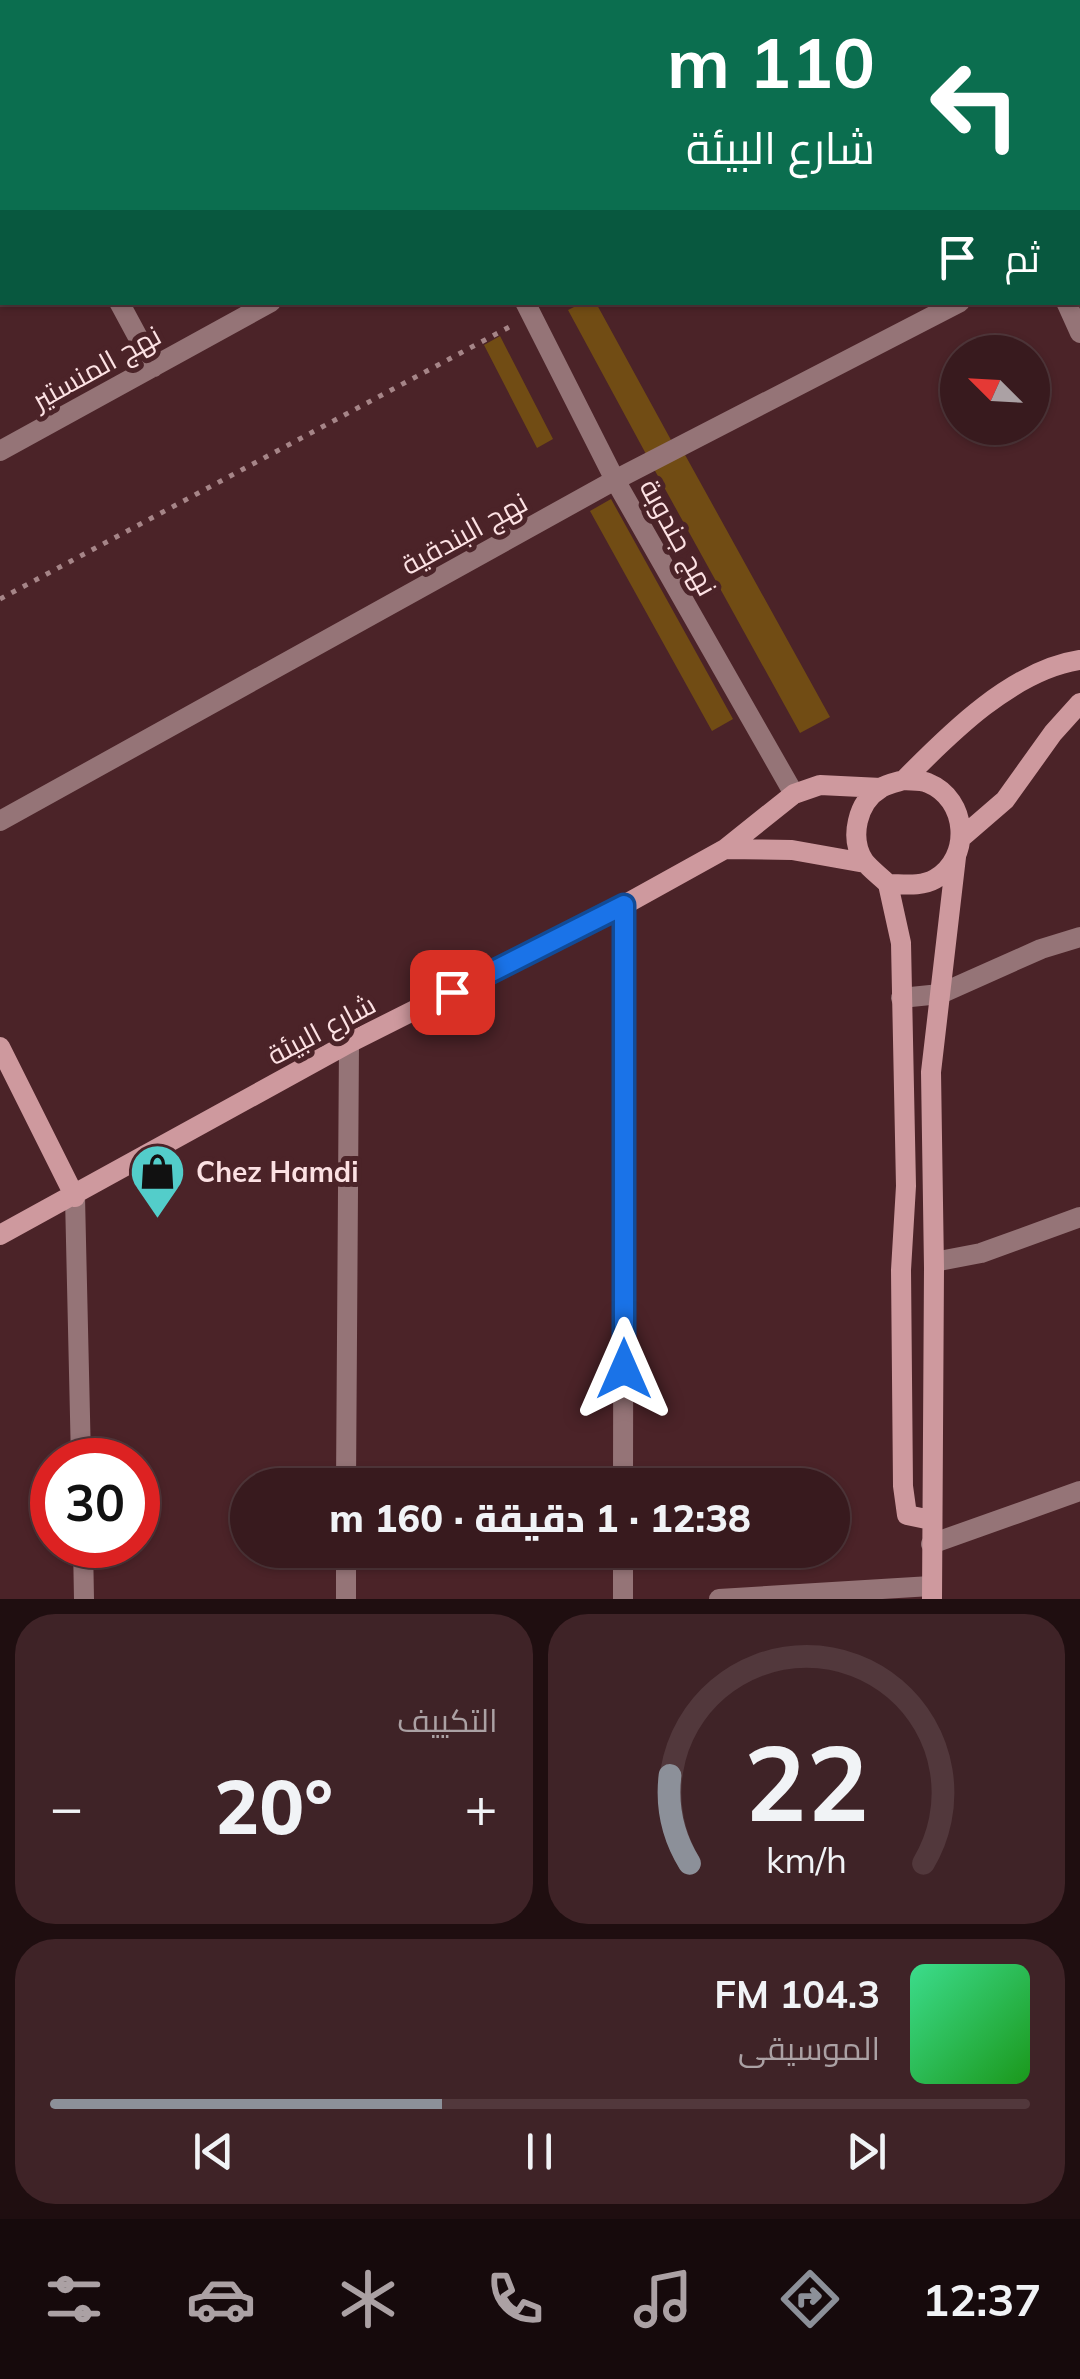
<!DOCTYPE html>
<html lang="ar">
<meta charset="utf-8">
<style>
body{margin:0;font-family:Mulish,Cairo,sans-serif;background:#3f2327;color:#f1f3f6;direction:rtl;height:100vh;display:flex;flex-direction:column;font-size:38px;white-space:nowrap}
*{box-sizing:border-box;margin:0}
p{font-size:32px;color:#aba1a4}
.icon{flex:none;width:55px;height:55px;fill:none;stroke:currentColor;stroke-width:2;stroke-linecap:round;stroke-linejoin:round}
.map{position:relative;height:1599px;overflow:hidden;direction:ltr}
.details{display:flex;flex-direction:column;gap:15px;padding:15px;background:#1f0e10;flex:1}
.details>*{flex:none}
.top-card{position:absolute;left:0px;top:0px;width:1080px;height:305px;box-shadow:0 2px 8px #0004,0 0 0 2px #52383c;direction:rtl;background:#0b6e4f;color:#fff;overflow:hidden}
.needle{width:65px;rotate:294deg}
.buttons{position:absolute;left:940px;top:335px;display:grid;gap:20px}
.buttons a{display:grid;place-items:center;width:110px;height:110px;border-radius:50%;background:#381a1e;box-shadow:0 2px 8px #0004,0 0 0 2px #52383c;font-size:50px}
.speed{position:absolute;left:30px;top:1438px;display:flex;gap:20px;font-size:50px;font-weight:700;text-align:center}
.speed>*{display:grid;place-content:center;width:130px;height:130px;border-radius:50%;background:#381a1e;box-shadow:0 2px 8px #0004,0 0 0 2px #52383c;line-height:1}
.speed .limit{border:15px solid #d22;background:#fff;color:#111}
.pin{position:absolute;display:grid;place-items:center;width:85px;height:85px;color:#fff;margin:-42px;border-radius:20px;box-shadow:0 5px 15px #0006}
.me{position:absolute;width:110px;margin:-55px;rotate:0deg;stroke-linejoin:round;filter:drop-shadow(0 0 8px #0008)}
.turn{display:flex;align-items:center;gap:35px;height:210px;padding:0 40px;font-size:45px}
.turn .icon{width:130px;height:130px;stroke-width:2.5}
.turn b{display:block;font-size:70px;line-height:85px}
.then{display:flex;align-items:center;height:95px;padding:0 40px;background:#0003;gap:20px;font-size:38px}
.big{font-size:75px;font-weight:800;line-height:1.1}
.details .card{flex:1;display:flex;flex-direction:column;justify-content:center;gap:15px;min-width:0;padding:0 35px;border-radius:40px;background:#3f2327}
.details .dial{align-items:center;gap:0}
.dial svg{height:260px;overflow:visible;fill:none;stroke:#52383c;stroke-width:7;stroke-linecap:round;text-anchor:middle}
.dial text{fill:#f1f3f6;stroke:none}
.song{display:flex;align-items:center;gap:30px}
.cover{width:120px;height:120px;border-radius:15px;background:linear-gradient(135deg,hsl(150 70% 55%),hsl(120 70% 35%))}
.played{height:10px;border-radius:5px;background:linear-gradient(90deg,#8c9099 40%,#52383c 40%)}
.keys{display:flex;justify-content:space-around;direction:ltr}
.heat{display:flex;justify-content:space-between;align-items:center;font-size:55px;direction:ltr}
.details .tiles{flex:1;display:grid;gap:15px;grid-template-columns:1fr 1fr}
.card:last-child{grid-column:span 2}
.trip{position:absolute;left:230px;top:1468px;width:620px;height:100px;border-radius:50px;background:#381a1e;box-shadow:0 2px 8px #0004,0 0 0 2px #52383c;font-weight:800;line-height:100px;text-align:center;direction:rtl}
.dock{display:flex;height:160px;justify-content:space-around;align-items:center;background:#160a0c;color:#aba1a4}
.dock .icon{width:70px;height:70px}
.dock .selected{color:#8c9099}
.dock b{font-size:45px;color:#f1f3f6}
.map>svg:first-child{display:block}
</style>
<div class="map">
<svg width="1080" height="1599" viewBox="0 0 1080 1599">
<rect width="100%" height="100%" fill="#4b2328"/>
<!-- green -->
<path fill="#714c14" d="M 582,303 L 596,303 L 671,440 L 646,454 L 568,310 Z
M 500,336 L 553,439 L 537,448 L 484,345 Z
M 684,453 L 830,717 L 800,733 L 654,469 Z
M 611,499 L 733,719 L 712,731 L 590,511 Z"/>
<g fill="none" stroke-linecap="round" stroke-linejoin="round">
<!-- path -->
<path stroke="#a68588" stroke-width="5" stroke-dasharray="5 8" stroke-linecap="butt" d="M 0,599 L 513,325"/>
<!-- street -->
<path stroke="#957477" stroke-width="20" d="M 357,0 L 359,2
M 799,2 L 799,0
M 0,82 L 2,87
M 1078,201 L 1080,195
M 0,205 L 2,204
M 119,302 L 154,367
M 525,302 L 615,480 L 794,794
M 1066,302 L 1080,333
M 0,451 L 271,302
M 0,821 L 615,480 L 960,302
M 901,998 L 940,994 L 1041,949 L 1080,937
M 75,1197 L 81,1460
M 934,1262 L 981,1253 L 1080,1217
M 346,1485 L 349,1043
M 623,1485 L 624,905
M 931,1544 L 1080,1491
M 83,1545 L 84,1599
M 346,1599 L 346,1550
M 623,1599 L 623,1550
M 719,1599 L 931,1586"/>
<!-- secondary -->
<path stroke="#ce999e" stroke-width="20" d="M 904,780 C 911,781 921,780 928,783 C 968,799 972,858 935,879 C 921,887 903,884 888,884 C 880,876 870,869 864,861 C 849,838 857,802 881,788 C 887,784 897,782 904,780 Z
M 904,780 C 950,733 1013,670 1080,660
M 961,838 L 1005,800 L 1053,733 L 1080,703
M 725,849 L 792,850 L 865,863
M 888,884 L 901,943 L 906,1186 L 901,1270 L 903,1486 L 907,1515 L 931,1520
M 0,1047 L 75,1197
M 0,1235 L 349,1043 L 624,905 L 725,849 L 794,794 L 820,785 L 881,788
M 932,1599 L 934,1268 L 931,1072 L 956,857"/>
</g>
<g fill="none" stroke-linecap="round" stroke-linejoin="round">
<defs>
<path id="route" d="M 452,992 L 624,905 L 624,1369"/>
</defs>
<!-- route casing -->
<use href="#route" stroke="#114b97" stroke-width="25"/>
<!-- route -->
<use href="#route" stroke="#1a73e8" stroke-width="18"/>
</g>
<!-- icons -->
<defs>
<symbol id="shop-pin" viewBox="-11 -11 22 30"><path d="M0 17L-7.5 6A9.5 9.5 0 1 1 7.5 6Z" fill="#53cdca" stroke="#4b2328"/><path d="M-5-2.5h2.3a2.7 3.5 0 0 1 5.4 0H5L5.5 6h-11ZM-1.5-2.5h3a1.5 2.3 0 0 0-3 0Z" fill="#111"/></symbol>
</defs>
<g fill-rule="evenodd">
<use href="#shop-pin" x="126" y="1140" width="63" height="86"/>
</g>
<g text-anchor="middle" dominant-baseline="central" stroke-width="10" stroke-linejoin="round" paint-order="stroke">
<!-- street labels -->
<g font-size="28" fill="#fce1e3" stroke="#4b2328">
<text transform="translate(96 367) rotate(-29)">نهج المنستير</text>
<text transform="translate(464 533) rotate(-29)">نهج البندقية</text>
<text transform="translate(679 537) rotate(61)">نهج جندوبة</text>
<text transform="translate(321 1029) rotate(-28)">شارع البيئة</text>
</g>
<!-- poi labels -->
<g font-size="28" font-weight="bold" fill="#fce1e3" stroke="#4b2328" text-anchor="start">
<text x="196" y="1171">Chez Hamdi</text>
</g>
</g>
</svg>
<div class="buttons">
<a><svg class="needle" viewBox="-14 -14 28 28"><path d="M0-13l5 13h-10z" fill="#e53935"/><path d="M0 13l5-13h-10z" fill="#aba1a4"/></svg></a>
</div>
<div class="speed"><div class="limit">30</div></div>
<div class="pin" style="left:452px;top:992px;background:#d93025"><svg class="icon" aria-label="arrive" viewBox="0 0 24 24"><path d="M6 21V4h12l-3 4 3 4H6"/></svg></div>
<svg class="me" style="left:624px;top:1369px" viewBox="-20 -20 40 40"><path d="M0-17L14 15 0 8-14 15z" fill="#1a73e8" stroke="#fff" stroke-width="4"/></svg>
<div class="trip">12:38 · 1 دقيقة · 160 m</div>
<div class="top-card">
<div class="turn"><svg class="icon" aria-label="left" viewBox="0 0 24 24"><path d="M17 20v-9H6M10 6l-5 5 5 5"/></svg><div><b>110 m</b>شارع البيئة</div></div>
<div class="then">ثم<svg class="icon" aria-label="arrive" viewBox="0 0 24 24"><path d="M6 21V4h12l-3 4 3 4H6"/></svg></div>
</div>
</div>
<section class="details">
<div class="tiles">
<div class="card dial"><svg viewBox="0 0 100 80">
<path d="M14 69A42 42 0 1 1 86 69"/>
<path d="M14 69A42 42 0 0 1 8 42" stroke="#8c9099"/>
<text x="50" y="56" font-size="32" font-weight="700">22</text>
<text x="50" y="72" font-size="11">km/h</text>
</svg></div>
<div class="card"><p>التكييف</p>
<div class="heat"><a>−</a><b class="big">20°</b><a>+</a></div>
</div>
<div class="card">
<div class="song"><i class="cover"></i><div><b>104.3 FM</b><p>الموسيقى</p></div></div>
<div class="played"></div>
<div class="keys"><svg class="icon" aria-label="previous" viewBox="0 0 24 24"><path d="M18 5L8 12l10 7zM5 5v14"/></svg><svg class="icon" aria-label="pause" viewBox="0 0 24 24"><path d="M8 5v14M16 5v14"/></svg><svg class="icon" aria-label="next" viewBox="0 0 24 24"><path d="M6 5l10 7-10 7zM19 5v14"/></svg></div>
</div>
</div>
</section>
<nav class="dock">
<b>12:37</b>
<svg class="icon selected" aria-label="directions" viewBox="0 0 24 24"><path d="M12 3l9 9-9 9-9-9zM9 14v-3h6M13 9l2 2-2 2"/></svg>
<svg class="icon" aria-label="music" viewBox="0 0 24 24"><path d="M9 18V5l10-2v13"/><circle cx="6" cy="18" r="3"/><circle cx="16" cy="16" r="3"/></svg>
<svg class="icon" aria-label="phone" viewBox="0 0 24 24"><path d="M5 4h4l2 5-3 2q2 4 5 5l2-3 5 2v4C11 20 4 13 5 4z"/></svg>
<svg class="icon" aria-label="climate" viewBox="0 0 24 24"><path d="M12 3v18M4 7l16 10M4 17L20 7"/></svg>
<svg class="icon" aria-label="car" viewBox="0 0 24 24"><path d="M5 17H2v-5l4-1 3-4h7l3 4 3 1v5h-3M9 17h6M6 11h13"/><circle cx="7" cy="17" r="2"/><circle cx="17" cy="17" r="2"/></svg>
<svg class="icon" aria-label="filters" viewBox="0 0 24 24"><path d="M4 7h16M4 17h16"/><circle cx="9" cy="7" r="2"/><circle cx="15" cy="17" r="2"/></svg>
</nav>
